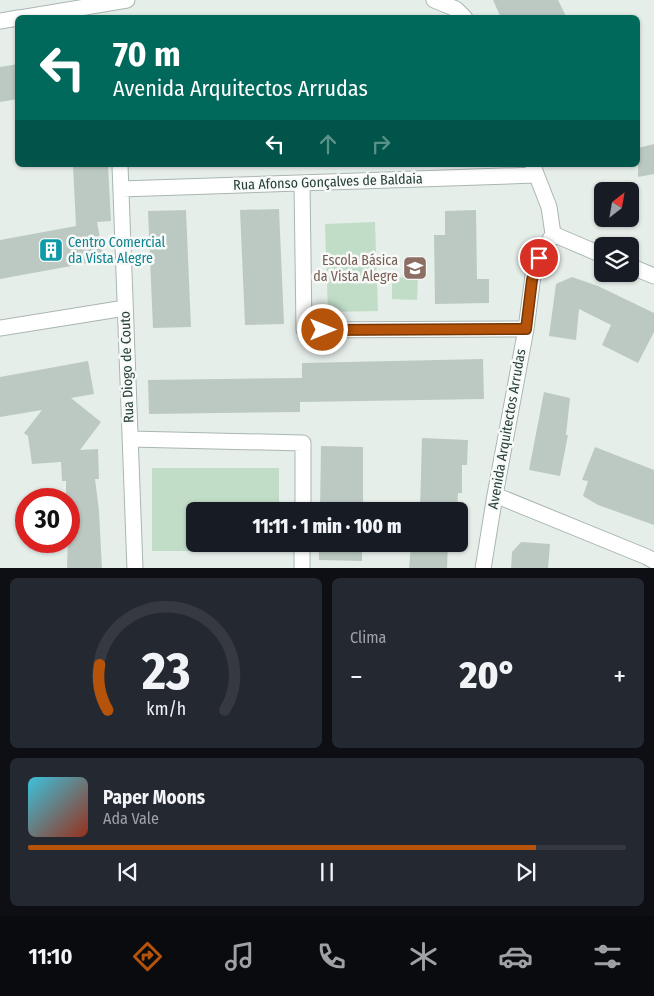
<!DOCTYPE html>
<html lang="pt">
<meta charset="utf-8">
<style>
body{margin:0;font-family:"Fira Sans Condensed",sans-serif;background:#242831;color:#f1f3f6;height:100vh;display:flex;flex-direction:column;font-size:19px;white-space:nowrap}
*{box-sizing:border-box;margin:0}
p{font-size:16px;color:#9ea1a6}
.icon{flex:none;width:28px;height:28px;fill:none;stroke:currentColor;stroke-width:2;stroke-linecap:round;stroke-linejoin:round}
.map{position:relative;height:568px;overflow:hidden}
.side{display:flex;flex-direction:column;gap:10px;padding:10px;background:#0d0f14;flex:1}
.side>*{flex:none}
.guide{position:absolute;left:15px;top:15px;width:625px;height:152px;border-radius:8px;box-shadow:0 1px 4px #0004;background:#00695c;color:#fff;overflow:hidden}
.needle{width:32px;rotate:31deg}
.buttons{position:absolute;left:594px;top:182px;display:grid;gap:10px}
.buttons a{display:grid;place-items:center;width:45px;height:45px;border-radius:8px;background:#171b24;box-shadow:0 1px 4px #0004;font-size:25px}
.speed{position:absolute;left:15px;top:488px;display:flex;gap:10px;font-size:25px;font-weight:700;text-align:center}
.speed>*{display:grid;place-content:center;width:65px;height:65px;border-radius:50%;background:#171b24;box-shadow:0 1px 4px #0004;line-height:1}
.speed .limit{border:8px solid #d22;background:#fff;color:#111}
.pin{position:absolute;display:grid;place-items:center;width:42px;height:42px;color:#fff;margin:-21px;border:2px solid #fff;border-radius:50%;box-shadow:0 1px 5px #0007}
.me{position:absolute;width:55px;margin:-28px;rotate:90deg;stroke-linejoin:round;filter:drop-shadow(0 0 4px #0008)}
.turn{display:flex;align-items:center;gap:18px;height:105px;padding:0 15px;font-size:22px}
.turn .icon{width:65px;height:65px;stroke-width:2.5}
.turn b{display:block;font-size:35px;line-height:42px}
.lanes{display:flex;align-items:center;height:48px;padding:0 15px;background:#0003;justify-content:center;gap:25px;direction:ltr}
.lanes .off{opacity:.35}
.big{font-size:38px;font-weight:800;line-height:1.1}
.side .widget{flex:1;display:flex;flex-direction:column;justify-content:center;gap:8px;min-width:0;padding:0 18px;border-radius:8px;background:#242831}
.side .dial{align-items:center;gap:0}
.dial svg{height:130px;overflow:visible;fill:none;stroke:#363941;stroke-width:7;stroke-linecap:round;text-anchor:middle}
.dial text{fill:#f1f3f6;stroke:none}
.song{display:flex;align-items:center;gap:15px}
.cover{width:60px;height:60px;border-radius:8px;background:linear-gradient(135deg,hsl(190 70% 55%),hsl(10 70% 35%))}
.played{height:5px;border-radius:2px;background:linear-gradient(90deg,#b45309 85%,#363941 85%)}
.keys{display:flex;justify-content:space-around;direction:ltr}
.heat{display:flex;justify-content:space-between;align-items:center;font-size:28px;direction:ltr}
.side .tiles{flex:1;display:grid;gap:10px;grid-template-columns:1fr 1fr}
.widget:last-child{grid-column:span 2}
.trip{position:absolute;left:186px;top:502px;width:282px;height:50px;border-radius:8px;background:#171b24;box-shadow:0 1px 4px #0004;font-weight:800;line-height:50px;text-align:center}
.tab-bar{display:flex;height:80px;justify-content:space-around;align-items:center;background:#090b0e;color:#9ea1a6}
.tab-bar .icon{width:35px;height:35px}
.tab-bar .on{color:#b45309}
.tab-bar b{font-size:22px;color:#f1f3f6}
.map>svg:first-child{display:block}
</style>
<div class="map">
<svg width="654" height="569" viewBox="0 0 654 569">
<rect width="100%" height="100%" fill="#e6eeea"/>
<!-- green -->
<path fill="#c1ddc7" d="M 375,222 L 378,311 L 328,312 L 325,224 Z
M 392,277 L 418,278 L 417,300 L 392,299 Z
M 152,468 L 279,468 L 279,511 L 195,511 L 195,544 L 279,544 L 279,551 L 152,551 Z"/>
<!-- building -->
<path fill="#bcc9c3" d="M 493,0 L 558,0 L 567,18 L 501,18 Z
M 18,64 L 18,99 L 0,102 L 0,67 Z
M 654,144 L 654,174 L 638,177 L 638,148 Z
M 73,165 L 108,165 L 111,221 L 97,222 L 104,260 L 0,279 L 0,240 L 76,226 Z
M 279,209 L 284,324 L 245,325 L 240,210 Z
M 186,210 L 191,327 L 153,328 L 148,211 Z
M 476,210 L 477,279 L 489,279 L 489,303 L 435,304 L 434,235 L 445,235 L 445,211 Z
M 572,277 L 598,286 L 654,313 L 654,332 L 638,363 L 602,345 L 611,325 L 579,309 L 576,340 L 549,336 L 556,284 Z
M 483,359 L 484,399 L 300,402 L 300,412 L 149,414 L 148,380 L 302,378 L 302,363 Z
M 88,361 L 94,394 L 71,398 L 101,422 L 80,450 L 98,449 L 99,479 L 95,479 L 99,511 L 102,569 L 67,569 L 69,499 L 66,499 L 66,481 L 62,481 L 61,462 L 32,464 L 28,436 L 24,433 L 42,410 L 0,417 L 0,377 Z
M 544,392 L 570,398 L 566,435 L 568,435 L 560,476 L 529,470 Z
M 422,438 L 468,440 L 467,465 L 462,465 L 462,493 L 458,493 L 457,511 L 420,511 Z
M 321,446 L 363,447 L 363,511 L 320,511 Z
M 595,447 L 654,470 L 654,525 L 598,505 L 583,496 L 588,481 L 582,480 Z
M 521,542 L 550,544 L 548,569 L 511,569 L 512,552 Z
M 319,544 L 362,544 L 362,561 L 319,560 Z
M 411,544 L 448,544 L 447,569 L 409,569 Z"/>
<g fill="none" stroke-linecap="round" stroke-linejoin="round">
<defs>
<path id="street" d="M 434,0 L 456,9 L 465,18
M 20,18 L 127,0
M 0,21 L 18,18
M 120,165 L 135,569
M 533,166 L 549,207 L 553,234
M 302,183 L 304,330 L 526,329
M 121,189 L 536,175
M 553,234 L 602,255
M 630,266 L 654,276
M 0,328 L 125,308
M 130,439 L 303,443 L 303,511
M 495,495 L 647,557 L 654,561
M 302,569 L 302,544
M 483,569 L 495,495 L 526,329 L 534,268 L 553,234"/>
</defs>
<!-- street casing -->
<use href="#street" stroke="#a9b6b1" stroke-width="17"/>
<!-- street -->
<use href="#street" stroke="#fff" stroke-width="15"/>
</g>
<g fill="none" stroke-linecap="round" stroke-linejoin="round">
<defs>
<path id="route" d="M 323,330 L 526,329 L 532,280 L 539,258"/>
</defs>
<!-- route casing -->
<use href="#route" stroke="#753606" stroke-width="12"/>
<!-- route -->
<use href="#route" stroke="#b45309" stroke-width="9"/>
</g>
<!-- icons -->
<defs>
<symbol id="building-square" viewBox="-11 -11 22 22"><rect x="-9" y="-9" width="18" height="18" rx="4" fill="#0f9aa8" stroke="#f7faf8"/><path d="M-4-6H4V6H1V3H-1V6H-4ZM-2.5-4.3h1.7v1.8h-1.7ZM.8-4.3h1.7v1.8H.8ZM-2.5-1h1.7V.8h-1.7ZM.8-1h1.7V.8H.8Z" fill="#fff"/></symbol>
<symbol id="school-square" viewBox="-11 -11 22 22"><rect x="-9" y="-9" width="18" height="18" rx="4" fill="#8d6e63" stroke="#f7faf8"/><path d="M0-5L7-2L0 1L-7-2ZM-4 1L0 2.5L4 1V4Q0 6-4 4Z" fill="#fff"/></symbol>
</defs>
<g fill-rule="evenodd">
<use href="#building-square" x="37" y="236" width="28" height="28"/>
<use href="#school-square" x="401" y="254" width="28" height="28"/>
</g>
<g text-anchor="middle" dominant-baseline="central" stroke-width="5" stroke-linejoin="round" paint-order="stroke">
<!-- street labels -->
<g font-size="14" fill="#264037" stroke="#f7faf8">
<text transform="translate(328 182) rotate(-2)">Rua Afonso Gonçalves de Baldaia</text>
<text transform="translate(127 367) rotate(-92)">Rua Diogo de Couto</text>
<text transform="translate(507 429) rotate(-80)">Avenida Arquitectos Arrudas</text>
</g>
<!-- culture labels -->
<g font-size="14" fill="#0d838f" stroke="#f7faf8" text-anchor="start">
<text x="68" y="242">Centro Comercial<tspan x="68" dy="16">da Vista Alegre</tspan></text>
</g>
<!-- education labels -->
<g font-size="14" fill="#785e54" stroke="#f7faf8" text-anchor="end">
<text x="398" y="260">Escola Básica<tspan x="398" dy="16">da Vista Alegre</tspan></text>
</g>
</g>
</svg>
<div class="buttons">
<a><svg class="needle" viewBox="-14 -14 28 28"><path d="M0-13l5 13h-10z" fill="#e53935"/><path d="M0 13l5-13h-10z" fill="#9ea1a6"/></svg></a>
<a><svg class="icon" aria-label="layers" viewBox="0 0 24 24"><path d="M12 4l9 5-9 5-9-5zM3 14l9 5 9-5"/></svg></a>
</div>
<div class="speed"><div class="limit">30</div></div>
<div class="pin" style="left:539px;top:258px;background:#d93025"><svg class="icon" aria-label="arrive" viewBox="0 0 24 24"><path d="M6 21V4h12l-3 4 3 4H6"/></svg></div>
<svg class="me" style="left:323px;top:330px" viewBox="-20 -20 40 40"><circle r="17" fill="#b45309" stroke="#fff" stroke-width="3"/><path d="M0-11L8 9 0 5-8 9z" fill="#fff"/></svg>
<div class="trip">11:11 · 1 min · 100 m</div>
<div class="guide">
<div class="turn"><svg class="icon" aria-label="left" viewBox="0 0 24 24"><path d="M17 20v-9H6M10 6l-5 5 5 5"/></svg><div><b>70 m</b>Avenida Arquitectos Arrudas</div></div>
<div class="lanes"><svg class="icon" aria-label="left" viewBox="0 0 24 24"><path d="M17 20v-9H6M10 6l-5 5 5 5"/></svg><svg class="icon off" aria-label="ahead" viewBox="0 0 24 24"><path d="M12 20V5M6 11l6-6 6 6"/></svg><svg class="icon off" aria-label="right" viewBox="0 0 24 24"><path d="M7 20v-9h11M14 6l5 5-5 5"/></svg></div>
</div>
</div>
<section class="side">
<div class="tiles">
<div class="widget dial"><svg viewBox="0 0 100 80">
<path d="M14 69A42 42 0 1 1 86 69"/>
<path d="M14 69A42 42 0 0 1 9 41" stroke="#b45309"/>
<text x="50" y="56" font-size="32" font-weight="700">23</text>
<text x="50" y="72" font-size="11">km/h</text>
</svg></div>
<div class="widget"><p>Clima</p>
<div class="heat"><a>−</a><b class="big">20°</b><a>+</a></div>
</div>
<div class="widget">
<div class="song"><i class="cover"></i><div><b>Paper Moons</b><p>Ada Vale</p></div></div>
<div class="played"></div>
<div class="keys"><svg class="icon" aria-label="previous" viewBox="0 0 24 24"><path d="M18 5L8 12l10 7zM5 5v14"/></svg><svg class="icon" aria-label="pause" viewBox="0 0 24 24"><path d="M8 5v14M16 5v14"/></svg><svg class="icon" aria-label="next" viewBox="0 0 24 24"><path d="M6 5l10 7-10 7zM19 5v14"/></svg></div>
</div>
</div>
</section>
<nav class="tab-bar">
<b>11:10</b>
<svg class="icon on" aria-label="directions" viewBox="0 0 24 24"><path d="M12 3l9 9-9 9-9-9zM9 14v-3h6M13 9l2 2-2 2"/></svg>
<svg class="icon" aria-label="music" viewBox="0 0 24 24"><path d="M9 18V5l10-2v13"/><circle cx="6" cy="18" r="3"/><circle cx="16" cy="16" r="3"/></svg>
<svg class="icon" aria-label="phone" viewBox="0 0 24 24"><path d="M5 4h4l2 5-3 2q2 4 5 5l2-3 5 2v4C11 20 4 13 5 4z"/></svg>
<svg class="icon" aria-label="climate" viewBox="0 0 24 24"><path d="M12 3v18M4 7l16 10M4 17L20 7"/></svg>
<svg class="icon" aria-label="car" viewBox="0 0 24 24"><path d="M5 17H2v-5l4-1 3-4h7l3 4 3 1v5h-3M9 17h6M6 11h13"/><circle cx="7" cy="17" r="2"/><circle cx="17" cy="17" r="2"/></svg>
<svg class="icon" aria-label="filters" viewBox="0 0 24 24"><path d="M4 7h16M4 17h16"/><circle cx="9" cy="7" r="2"/><circle cx="15" cy="17" r="2"/></svg>
</nav>
